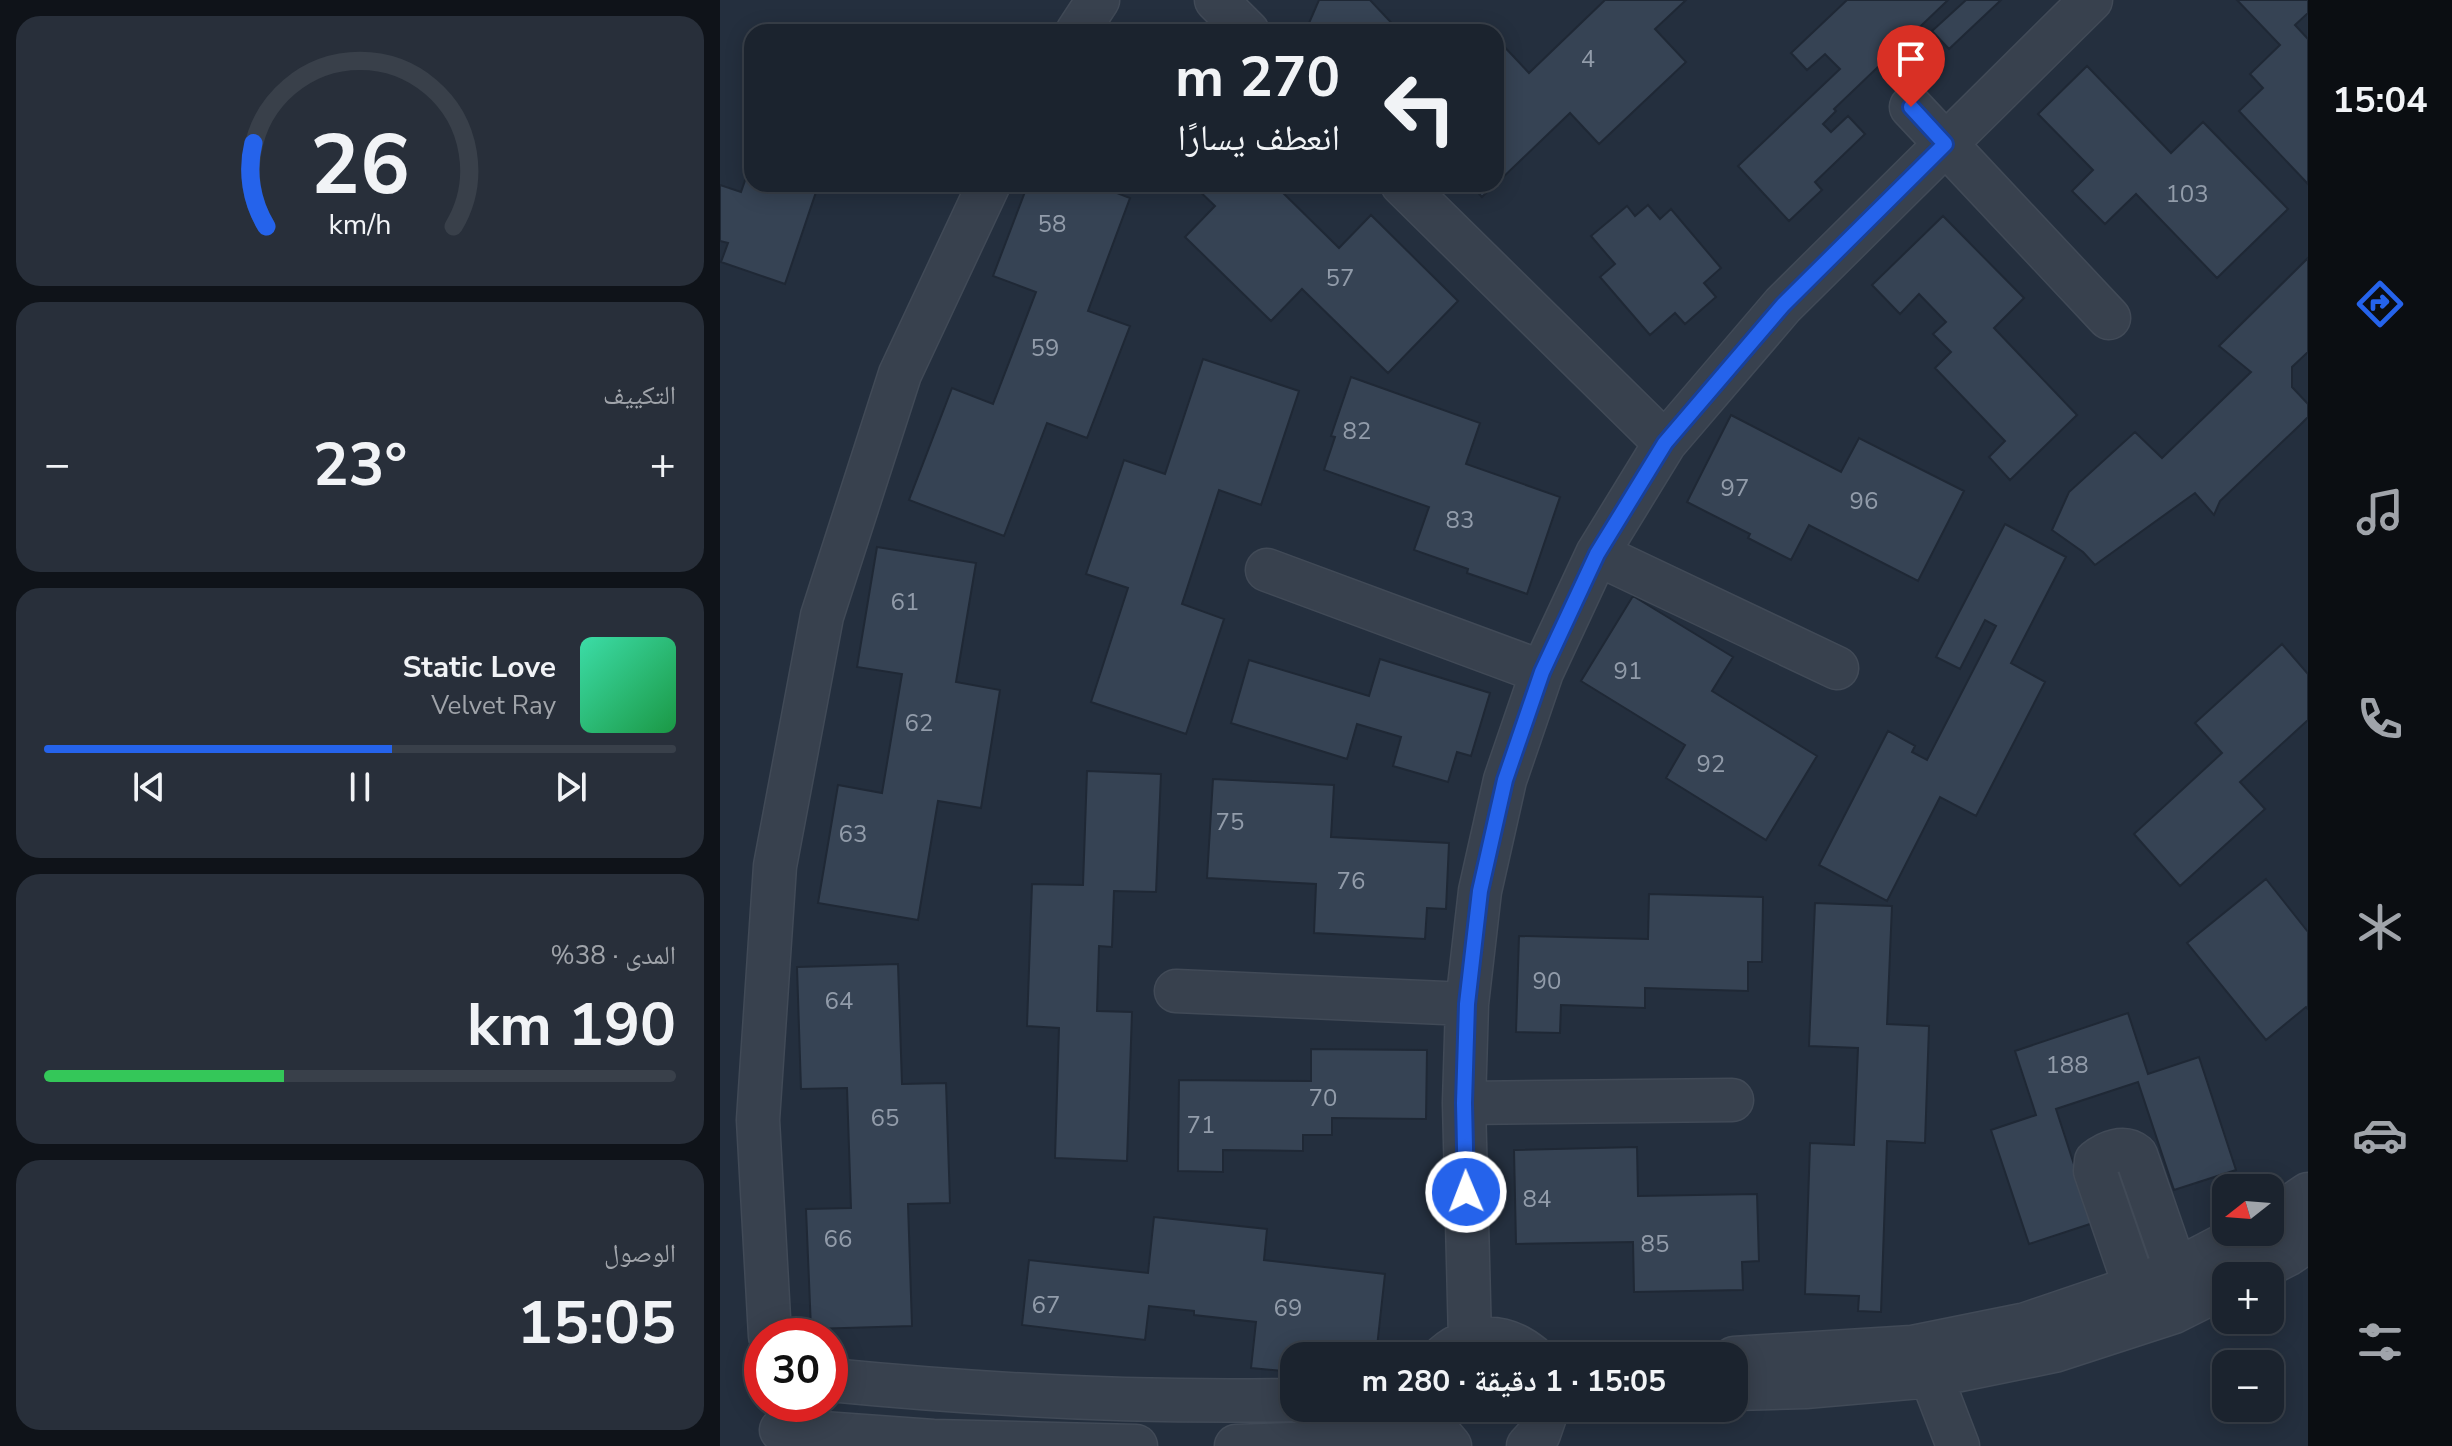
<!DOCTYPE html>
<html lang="ar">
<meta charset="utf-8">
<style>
body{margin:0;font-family:"Nunito Sans","Noto Naskh Arabic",sans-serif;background:#282f3a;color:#f1f3f6;direction:rtl;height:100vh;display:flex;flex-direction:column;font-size:30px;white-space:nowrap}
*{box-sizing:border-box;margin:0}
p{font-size:26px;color:#a0a4aa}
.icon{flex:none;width:44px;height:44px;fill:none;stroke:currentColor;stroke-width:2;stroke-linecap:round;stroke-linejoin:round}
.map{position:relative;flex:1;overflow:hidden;direction:ltr}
.drawer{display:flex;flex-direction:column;gap:16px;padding:16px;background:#0f1319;width:720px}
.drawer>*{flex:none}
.top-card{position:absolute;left:24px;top:24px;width:760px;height:168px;border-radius:24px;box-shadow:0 4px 20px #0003,0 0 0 2px #39404a;direction:rtl;background:#1b232e;color:#f1f3f6;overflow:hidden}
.needle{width:52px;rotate:253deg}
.fabs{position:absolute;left:1492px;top:1174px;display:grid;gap:16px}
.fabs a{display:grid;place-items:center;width:72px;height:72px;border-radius:16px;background:#1b232e;box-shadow:0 4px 20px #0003,0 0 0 2px #39404a;font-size:40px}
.speed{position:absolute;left:24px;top:1318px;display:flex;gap:16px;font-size:40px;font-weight:700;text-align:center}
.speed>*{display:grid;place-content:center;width:104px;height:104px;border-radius:50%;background:#1b232e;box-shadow:0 4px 20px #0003,0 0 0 2px #39404a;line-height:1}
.speed .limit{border:12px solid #d22;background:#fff;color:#111}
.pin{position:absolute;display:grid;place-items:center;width:68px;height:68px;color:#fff;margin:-82px -34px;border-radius:50% 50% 50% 0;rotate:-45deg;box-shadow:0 0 8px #0007}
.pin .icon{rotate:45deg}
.me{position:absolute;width:88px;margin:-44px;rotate:359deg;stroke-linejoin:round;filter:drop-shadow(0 0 6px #0008)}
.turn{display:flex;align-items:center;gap:28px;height:168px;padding:0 32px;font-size:36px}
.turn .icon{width:104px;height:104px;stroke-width:2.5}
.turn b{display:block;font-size:56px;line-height:68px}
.big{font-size:60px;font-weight:700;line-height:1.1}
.drawer .widget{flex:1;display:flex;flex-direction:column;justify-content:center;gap:12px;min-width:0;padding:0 28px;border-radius:24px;background:#282f3a}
.drawer .dial{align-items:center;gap:0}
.dial svg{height:208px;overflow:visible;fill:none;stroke:#39404a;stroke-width:7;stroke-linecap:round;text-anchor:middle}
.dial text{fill:#f1f3f6;stroke:none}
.song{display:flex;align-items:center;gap:24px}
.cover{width:96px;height:96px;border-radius:12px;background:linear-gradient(135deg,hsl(160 70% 55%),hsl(140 70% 35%))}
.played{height:8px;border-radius:4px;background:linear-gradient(90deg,#2563eb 55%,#39404a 55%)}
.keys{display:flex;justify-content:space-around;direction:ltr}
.heat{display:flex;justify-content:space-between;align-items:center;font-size:44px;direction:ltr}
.charge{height:12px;border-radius:6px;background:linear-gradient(90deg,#34c759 38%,#39404a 0)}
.trip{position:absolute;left:560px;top:1342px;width:468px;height:80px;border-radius:24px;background:#1b232e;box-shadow:0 4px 20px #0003,0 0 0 2px #39404a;font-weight:700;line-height:80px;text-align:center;direction:rtl}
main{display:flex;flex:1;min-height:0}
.dock{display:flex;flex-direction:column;width:144px;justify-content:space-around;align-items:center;background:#0b0e12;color:#a0a4aa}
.dock .icon{width:56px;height:56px}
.dock .current{color:#2563eb}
.dock b{font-size:36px;color:#f1f3f6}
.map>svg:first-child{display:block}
</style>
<main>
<nav class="dock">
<b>15:04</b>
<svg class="icon current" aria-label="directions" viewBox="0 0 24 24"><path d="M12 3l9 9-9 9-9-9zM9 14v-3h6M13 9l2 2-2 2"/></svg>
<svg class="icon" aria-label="music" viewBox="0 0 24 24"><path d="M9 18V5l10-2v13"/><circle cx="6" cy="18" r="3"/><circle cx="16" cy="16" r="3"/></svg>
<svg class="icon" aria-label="phone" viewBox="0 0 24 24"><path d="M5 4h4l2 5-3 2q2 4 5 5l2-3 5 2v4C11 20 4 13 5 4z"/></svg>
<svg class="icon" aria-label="climate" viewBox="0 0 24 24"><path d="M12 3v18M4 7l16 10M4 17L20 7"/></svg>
<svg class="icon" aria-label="car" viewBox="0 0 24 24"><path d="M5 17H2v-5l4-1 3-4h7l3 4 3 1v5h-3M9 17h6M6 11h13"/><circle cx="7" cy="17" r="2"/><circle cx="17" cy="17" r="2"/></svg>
<svg class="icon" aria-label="filters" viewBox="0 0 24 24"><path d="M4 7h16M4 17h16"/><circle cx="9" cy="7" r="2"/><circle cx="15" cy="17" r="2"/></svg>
</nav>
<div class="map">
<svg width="1588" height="1446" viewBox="0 0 1588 1446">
<rect width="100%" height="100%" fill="#242f3e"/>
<!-- building -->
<path fill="#364354" stroke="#1f2835" stroke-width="2" d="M 599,0 L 650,0 L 680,32 L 588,32 L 586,30 Z
M 885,0 L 966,0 L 935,29 L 966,62 L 879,144 L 850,113 L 776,184 L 776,42 L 778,40 L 809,73 Z
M 1127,0 L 1228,0 L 1114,109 L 1116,111 L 1103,124 L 1111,132 L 1128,116 L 1145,134 L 1095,182 L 1102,190 L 1069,221 L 1018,166 L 1120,69 L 1105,54 L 1087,70 L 1071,53 Z
M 1246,0 L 1281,0 L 1229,49 L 1212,31 Z
M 1517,0 L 1588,0 L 1588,13 L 1575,25 L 1588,39 L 1588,184 L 1519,111 L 1543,88 L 1530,74 L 1560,45 Z
M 1367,66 L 1451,153 L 1483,122 L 1568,209 L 1497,278 L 1416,194 L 1385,224 L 1352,191 L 1373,170 L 1318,114 Z
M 30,166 L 32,167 L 32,184 L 83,184 L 97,189 L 65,284 L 1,262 L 8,243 L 0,241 L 0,185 L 21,192 Z
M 308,184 L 374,184 L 410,198 L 368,311 L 410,326 L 367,438 L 327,423 L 284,536 L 189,500 L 232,388 L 273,404 L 316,292 L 273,276 Z
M 472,184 L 554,184 L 619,248 L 651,215 L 738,301 L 668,373 L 582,289 L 551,321 L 465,237 L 495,206 Z
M 750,184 L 775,184 L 762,197 Z
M 928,205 L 940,219 L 951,209 L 1001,268 L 984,283 L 996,297 L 965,324 L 955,313 L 930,335 L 880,277 L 895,264 L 871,236 L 907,206 L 915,216 Z
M 1223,216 L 1304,298 L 1274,328 L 1357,415 L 1290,480 L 1269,457 L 1285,441 L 1215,368 L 1231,352 L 1213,334 L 1226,322 L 1199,294 L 1180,314 L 1152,285 Z
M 1588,258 L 1588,352 L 1572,367 L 1572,387 L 1588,404 L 1588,417 L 1580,425 L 1500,501 L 1494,515 L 1475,493 L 1375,565 L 1363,552 L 1332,530 L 1349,492 L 1415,432 L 1442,458 L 1531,372 L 1499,346 Z
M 483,359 L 579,391 L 541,505 L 499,490 L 462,604 L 504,619 L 466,734 L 371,702 L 408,588 L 366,574 L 404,460 L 445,474 Z
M 631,377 L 760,423 L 746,464 L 840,497 L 807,594 L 747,573 L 748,569 L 694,550 L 709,507 L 604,470 L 615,437 L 611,436 Z
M 1011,415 L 1121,472 L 1139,438 L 1244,491 L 1198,581 L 1089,525 L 1071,560 L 1028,538 L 1030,534 L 967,502 Z
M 1285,524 L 1346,557 L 1291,663 L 1325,682 L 1256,816 L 1220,797 L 1167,901 L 1099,865 L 1168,731 L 1195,746 L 1192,752 L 1207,760 L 1276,626 L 1265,620 L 1240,669 L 1216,657 Z
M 157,547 L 256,563 L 236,682 L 280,690 L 261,808 L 218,801 L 198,920 L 98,903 L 118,785 L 162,793 L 182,674 L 137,667 Z
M 913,596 L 1013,657 L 992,691 L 1097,756 L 1046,840 L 946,778 L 965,745 L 861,681 Z
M 1562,644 L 1588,674 L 1588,720 L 1520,782 L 1545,809 L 1460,886 L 1414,834 L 1502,753 L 1475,723 Z
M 660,659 L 770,693 L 751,756 L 737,752 L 728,782 L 673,766 L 681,737 L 637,724 L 627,759 L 511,723 L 529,660 L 649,696 Z
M 367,771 L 441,774 L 436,892 L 394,891 L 392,947 L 379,946 L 377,1011 L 412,1012 L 407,1161 L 335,1158 L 339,1028 L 307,1026 L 312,884 L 363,885 Z
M 493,779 L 614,785 L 611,837 L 729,843 L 726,909 L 707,908 L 705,939 L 594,933 L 596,884 L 487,878 Z
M 1546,879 L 1588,932 L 1588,1009 L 1586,1007 L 1546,1040 L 1467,943 Z
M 929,894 L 1043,897 L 1042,962 L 1028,962 L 1028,991 L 925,988 L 925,1008 L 841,1005 L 840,1033 L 796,1032 L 799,936 L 928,939 Z
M 1095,903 L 1172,906 L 1167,1024 L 1209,1026 L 1205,1143 L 1167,1141 L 1161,1312 L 1138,1311 L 1139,1296 L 1085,1294 L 1090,1143 L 1134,1145 L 1138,1048 L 1089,1046 Z
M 178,964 L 182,1084 L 226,1083 L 230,1203 L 188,1204 L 192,1326 L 91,1329 L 86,1209 L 131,1208 L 127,1088 L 81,1089 L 77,967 Z
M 1408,1013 L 1428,1074 L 1479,1057 L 1516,1170 L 1454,1190 L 1418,1082 L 1336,1109 L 1373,1223 L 1309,1244 L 1271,1130 L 1316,1115 L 1295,1051 Z
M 591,1049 L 707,1050 L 706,1119 L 612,1118 L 612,1135 L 583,1135 L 583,1151 L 503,1150 L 503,1172 L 458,1171 L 459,1080 L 591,1081 Z
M 917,1147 L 918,1196 L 1037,1194 L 1039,1261 L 1022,1262 L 1023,1290 L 914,1292 L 913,1242 L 796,1244 L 794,1150 Z
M 434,1217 L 547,1229 L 544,1260 L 665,1274 L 656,1356 L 574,1356 L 574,1372 L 531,1368 L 536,1322 L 474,1315 L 474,1311 L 429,1306 L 425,1340 L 302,1325 L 309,1260 L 428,1273 Z"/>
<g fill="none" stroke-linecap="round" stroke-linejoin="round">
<defs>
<path id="minor" d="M 496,0 L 528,32
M 357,32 L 378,0
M 1191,107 L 1389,318
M 682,184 L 945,443
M 877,554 L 1117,668
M 547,570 L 822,672
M 456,991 L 747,1004
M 744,1103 L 1012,1100
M 1550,1220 L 1588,1194
M 1525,1276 L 1567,1255 L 1588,1241
M 1415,1287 L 1375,1171 L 1376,1161 C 1387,1152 1404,1145 1416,1155 L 1456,1270
M 50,1336 L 38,1120 L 55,866 L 102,616 L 180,374 L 269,184
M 750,1340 L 744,1103 L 747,1004 L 760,891 L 785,780 L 822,672 L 877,554 L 945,443 L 1063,305 L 1371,0
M 724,1356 C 752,1332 784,1333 812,1356
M 1014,1358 L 1192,1347 L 1306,1324 L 1415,1287 L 1456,1270 L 1529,1232
M 1211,1376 L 1238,1446
M 110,1380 C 264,1395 419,1403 574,1400
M 1014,1389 L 1085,1387 L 1211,1376 L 1334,1351 L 1454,1312 L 1506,1286
M 708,1408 L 714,1427 L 730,1446
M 61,1430 L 213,1441 L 416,1446
M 516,1446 L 660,1441 L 702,1446
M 808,1446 L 819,1434 L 828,1408"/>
</defs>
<!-- minor casing -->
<use href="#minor" stroke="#414a57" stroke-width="45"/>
<!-- minor -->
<use href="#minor" stroke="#38414e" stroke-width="42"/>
</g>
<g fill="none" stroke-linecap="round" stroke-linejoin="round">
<defs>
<path id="route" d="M 746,1192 L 744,1103 L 747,1004 L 760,891 L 785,780 L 822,672 L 877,554 L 945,443 L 1063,305 L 1225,144 L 1191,107"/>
</defs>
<!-- route casing -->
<use href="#route" stroke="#184099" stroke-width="20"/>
<!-- route -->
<use href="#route" stroke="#2563eb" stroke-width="14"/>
</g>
<g text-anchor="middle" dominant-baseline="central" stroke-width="8" stroke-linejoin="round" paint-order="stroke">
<!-- number labels -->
<g font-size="24" fill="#929caa">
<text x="868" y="59">4</text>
<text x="1467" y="194">103</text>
<text x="332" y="224">58</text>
<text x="620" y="278">57</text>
<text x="325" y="348">59</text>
<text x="637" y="431">82</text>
<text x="1015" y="488">97</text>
<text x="1144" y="501">96</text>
<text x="740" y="520">83</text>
<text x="185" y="602">61</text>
<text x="908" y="671">91</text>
<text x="199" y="723">62</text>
<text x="991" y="764">92</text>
<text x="510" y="822">75</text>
<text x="133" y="834">63</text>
<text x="631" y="881">76</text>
<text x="827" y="981">90</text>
<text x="119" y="1001">64</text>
<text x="1347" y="1065">188</text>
<text x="603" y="1098">70</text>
<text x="165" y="1118">65</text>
<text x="481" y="1125">71</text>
<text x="817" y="1199">84</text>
<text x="118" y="1239">66</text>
<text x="935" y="1244">85</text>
<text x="326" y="1305">67</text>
<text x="568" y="1308">69</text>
</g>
</g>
</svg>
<div class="fabs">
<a><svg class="needle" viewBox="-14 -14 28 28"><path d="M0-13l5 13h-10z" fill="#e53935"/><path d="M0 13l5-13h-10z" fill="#a0a4aa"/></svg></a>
<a>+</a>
<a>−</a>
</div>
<div class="speed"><div class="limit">30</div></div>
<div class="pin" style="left:1191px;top:107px;background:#d93025"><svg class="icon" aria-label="arrive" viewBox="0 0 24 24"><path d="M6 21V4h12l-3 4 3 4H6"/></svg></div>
<svg class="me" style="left:746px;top:1192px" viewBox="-20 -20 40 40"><circle r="17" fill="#2563eb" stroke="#fff" stroke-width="3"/><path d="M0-11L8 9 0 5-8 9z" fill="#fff"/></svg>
<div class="trip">15:05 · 1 دقيقة · 280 m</div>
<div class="top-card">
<div class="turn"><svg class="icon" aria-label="left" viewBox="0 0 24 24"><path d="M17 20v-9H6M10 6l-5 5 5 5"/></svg><div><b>270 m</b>انعطف يسارًا</div></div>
</div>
</div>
<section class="drawer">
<div class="widget dial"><svg viewBox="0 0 100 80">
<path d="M14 69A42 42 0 1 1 86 69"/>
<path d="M14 69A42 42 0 0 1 9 37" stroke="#2563eb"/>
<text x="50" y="56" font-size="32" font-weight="700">26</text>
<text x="50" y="72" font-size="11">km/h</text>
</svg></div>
<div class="widget"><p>التكييف</p>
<div class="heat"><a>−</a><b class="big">23°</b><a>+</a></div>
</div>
<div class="widget">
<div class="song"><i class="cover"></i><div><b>Static Love</b><p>Velvet Ray</p></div></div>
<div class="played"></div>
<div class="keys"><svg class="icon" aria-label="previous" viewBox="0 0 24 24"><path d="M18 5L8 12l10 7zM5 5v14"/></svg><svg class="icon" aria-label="pause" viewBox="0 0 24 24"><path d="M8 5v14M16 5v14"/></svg><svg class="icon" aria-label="next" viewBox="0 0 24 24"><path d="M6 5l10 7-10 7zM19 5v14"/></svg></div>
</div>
<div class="widget"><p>المدى · 38%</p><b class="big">190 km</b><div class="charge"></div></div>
<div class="widget"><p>الوصول</p><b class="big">15:05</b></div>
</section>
</main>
